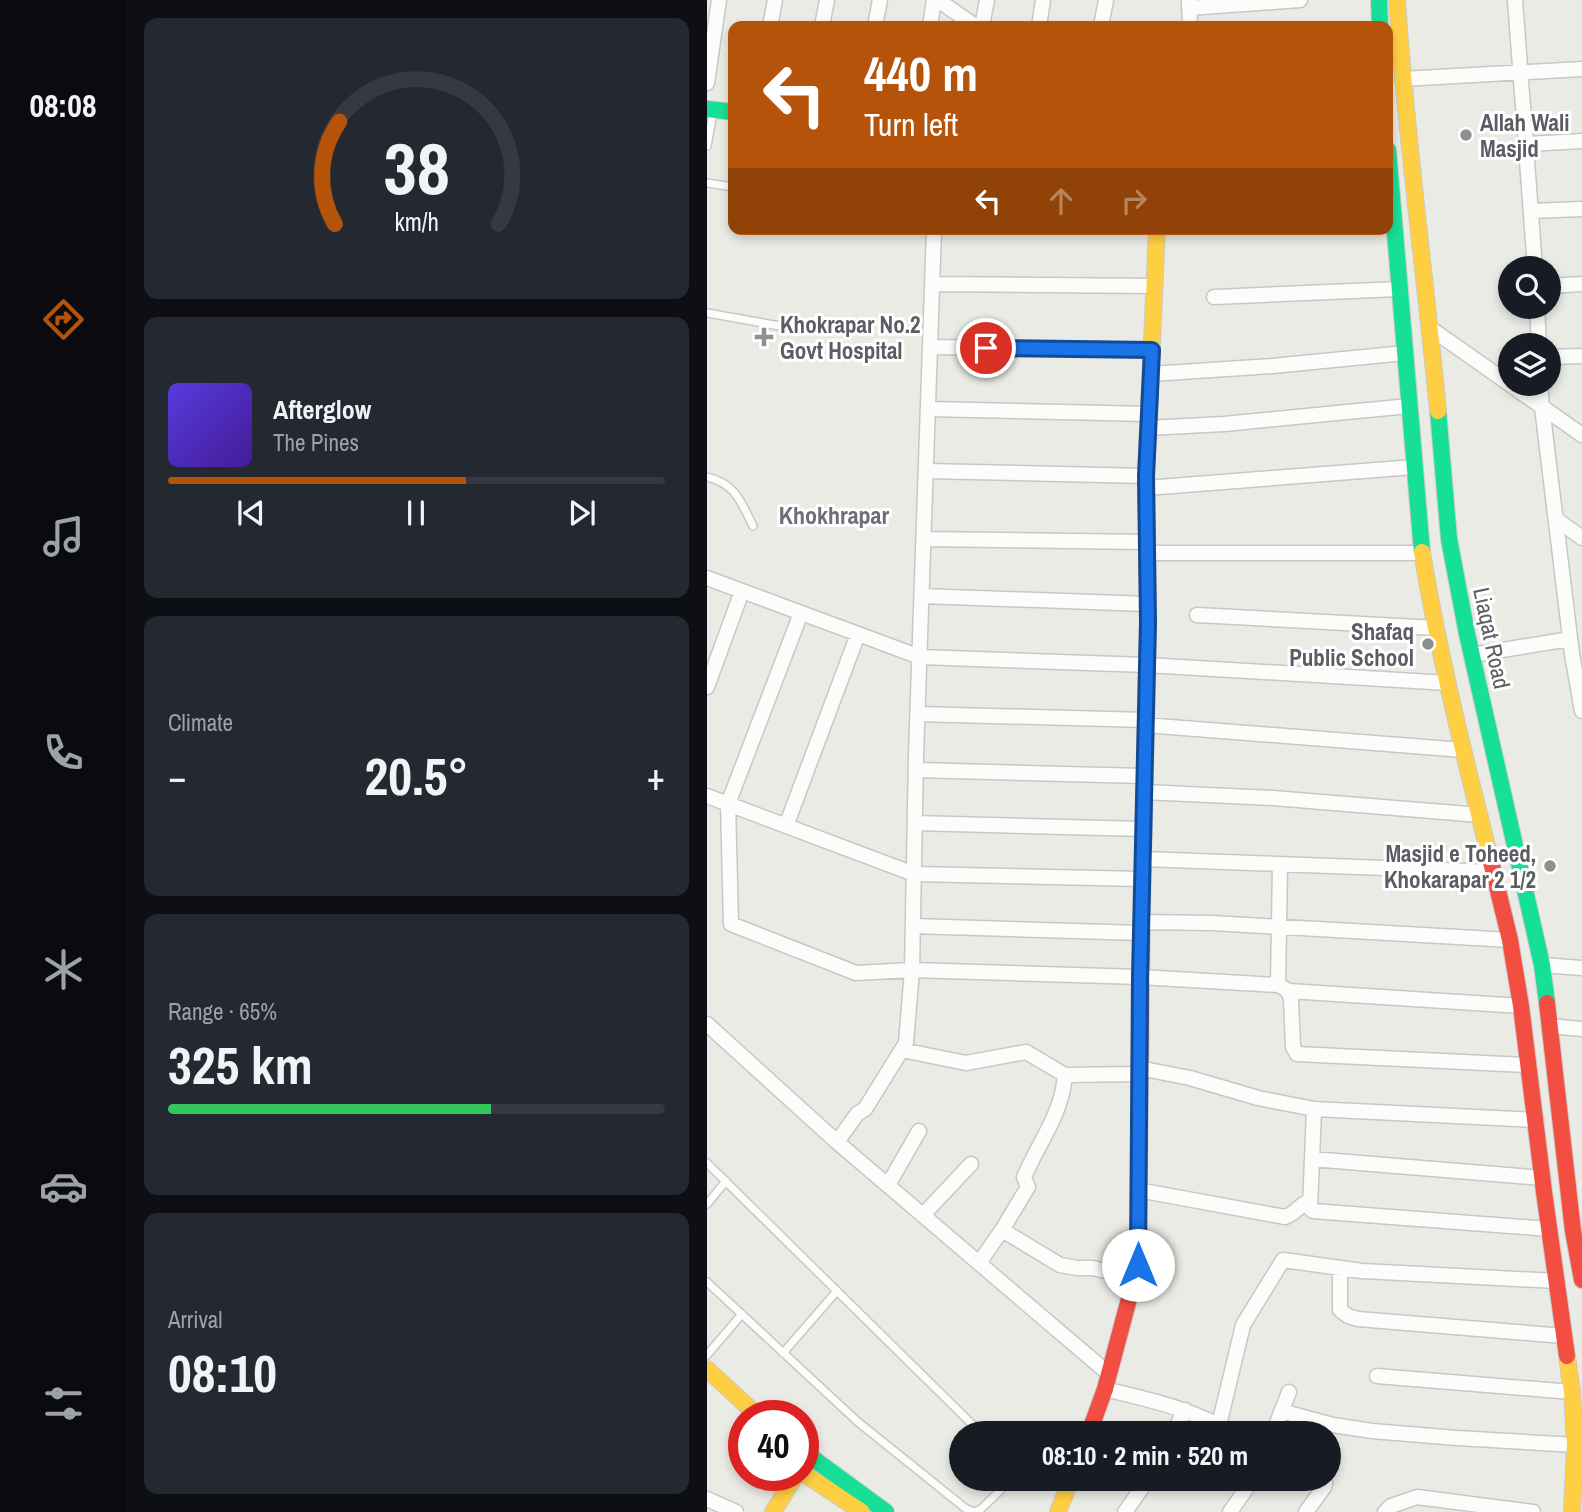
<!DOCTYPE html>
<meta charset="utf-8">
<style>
body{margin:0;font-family:"Archivo Narrow",sans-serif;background:#242831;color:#f1f3f6;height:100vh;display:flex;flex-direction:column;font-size:26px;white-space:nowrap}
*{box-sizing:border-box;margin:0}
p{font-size:23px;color:#9ea1a6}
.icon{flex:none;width:38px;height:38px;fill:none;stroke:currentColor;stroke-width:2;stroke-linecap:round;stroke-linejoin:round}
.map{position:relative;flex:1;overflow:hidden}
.side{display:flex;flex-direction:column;gap:18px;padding:18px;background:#0d0f14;width:581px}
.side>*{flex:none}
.hud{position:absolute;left:21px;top:21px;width:665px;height:214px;border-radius:14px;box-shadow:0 4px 10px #0003;background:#b45309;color:#fff;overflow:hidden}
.buttons{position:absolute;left:791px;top:256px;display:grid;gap:14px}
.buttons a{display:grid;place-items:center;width:63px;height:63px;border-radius:50%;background:#171b24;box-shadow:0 4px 10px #0003;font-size:35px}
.speed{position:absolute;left:21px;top:1400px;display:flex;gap:14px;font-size:35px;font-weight:700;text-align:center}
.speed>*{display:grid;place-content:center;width:91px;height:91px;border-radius:50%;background:#171b24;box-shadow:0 4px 10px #0003;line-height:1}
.speed .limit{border:10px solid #d22;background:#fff;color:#111}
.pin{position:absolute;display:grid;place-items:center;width:60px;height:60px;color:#fff;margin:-30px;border:4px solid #fff;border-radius:50%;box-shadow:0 2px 7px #0007}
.me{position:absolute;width:77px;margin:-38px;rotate:0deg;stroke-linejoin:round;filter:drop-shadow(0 0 5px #0008)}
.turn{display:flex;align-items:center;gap:24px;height:147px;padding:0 21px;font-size:32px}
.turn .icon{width:91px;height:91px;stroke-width:2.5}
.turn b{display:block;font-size:49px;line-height:60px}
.lanes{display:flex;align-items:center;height:66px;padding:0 21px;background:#0003;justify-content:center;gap:35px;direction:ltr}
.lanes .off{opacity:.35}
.big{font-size:52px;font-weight:700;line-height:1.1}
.side .card{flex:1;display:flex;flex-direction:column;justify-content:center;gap:10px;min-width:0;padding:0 24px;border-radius:14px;background:#242831}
.side .dial{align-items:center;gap:0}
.dial svg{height:182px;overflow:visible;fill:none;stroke:#363941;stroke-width:7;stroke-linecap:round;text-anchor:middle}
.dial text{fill:#f1f3f6;stroke:none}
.song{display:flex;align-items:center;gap:21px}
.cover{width:84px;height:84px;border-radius:10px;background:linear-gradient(135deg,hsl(250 70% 55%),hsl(260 70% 35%))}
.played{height:7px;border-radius:4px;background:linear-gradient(90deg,#b45309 60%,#363941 60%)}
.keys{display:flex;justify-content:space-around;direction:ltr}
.heat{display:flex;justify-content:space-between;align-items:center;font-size:38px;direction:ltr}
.charge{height:10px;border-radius:5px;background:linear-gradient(90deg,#34c759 65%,#363941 0)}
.trip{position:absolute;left:242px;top:1421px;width:392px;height:70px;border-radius:35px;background:#171b24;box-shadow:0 4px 10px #0003;font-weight:700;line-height:70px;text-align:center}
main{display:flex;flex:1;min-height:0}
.tab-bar{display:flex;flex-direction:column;width:126px;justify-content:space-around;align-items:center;background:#090b0e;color:#9ea1a6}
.tab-bar .icon{width:49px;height:49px}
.tab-bar .current{color:#b45309}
.tab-bar b{font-size:32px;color:#f1f3f6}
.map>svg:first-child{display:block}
</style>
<main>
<nav class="tab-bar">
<b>08:08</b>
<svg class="icon current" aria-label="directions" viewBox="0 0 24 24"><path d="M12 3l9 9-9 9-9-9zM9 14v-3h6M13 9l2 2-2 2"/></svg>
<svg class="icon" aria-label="music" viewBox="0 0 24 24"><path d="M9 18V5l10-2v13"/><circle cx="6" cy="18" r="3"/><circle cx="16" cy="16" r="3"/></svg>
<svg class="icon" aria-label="phone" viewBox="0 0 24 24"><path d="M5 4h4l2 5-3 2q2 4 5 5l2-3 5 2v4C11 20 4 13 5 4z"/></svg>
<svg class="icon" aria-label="climate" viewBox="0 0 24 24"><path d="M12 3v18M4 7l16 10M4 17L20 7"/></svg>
<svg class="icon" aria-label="car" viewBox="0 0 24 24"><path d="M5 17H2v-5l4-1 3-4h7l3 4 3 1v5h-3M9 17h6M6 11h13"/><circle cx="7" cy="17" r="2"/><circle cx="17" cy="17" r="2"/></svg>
<svg class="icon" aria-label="filters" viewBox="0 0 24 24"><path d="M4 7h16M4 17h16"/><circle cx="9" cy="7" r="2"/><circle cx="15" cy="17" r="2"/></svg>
</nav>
<section class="side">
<div class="card dial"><svg viewBox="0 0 100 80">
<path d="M14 69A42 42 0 1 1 86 69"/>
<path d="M14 69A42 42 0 0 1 16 24" stroke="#b45309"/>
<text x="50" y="56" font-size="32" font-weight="700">38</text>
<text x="50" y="72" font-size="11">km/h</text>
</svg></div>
<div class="card">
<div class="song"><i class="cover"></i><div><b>Afterglow</b><p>The Pines</p></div></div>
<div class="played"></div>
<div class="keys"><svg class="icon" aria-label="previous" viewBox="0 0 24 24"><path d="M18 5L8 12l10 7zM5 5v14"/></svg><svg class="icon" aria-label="pause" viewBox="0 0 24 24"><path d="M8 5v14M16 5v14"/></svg><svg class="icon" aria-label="next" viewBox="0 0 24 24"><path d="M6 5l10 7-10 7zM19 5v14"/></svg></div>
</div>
<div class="card"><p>Climate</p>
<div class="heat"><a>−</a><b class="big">20.5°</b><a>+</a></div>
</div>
<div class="card"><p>Range · 65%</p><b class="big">325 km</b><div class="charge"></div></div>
<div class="card"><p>Arrival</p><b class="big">08:10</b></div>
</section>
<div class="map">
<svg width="875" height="1512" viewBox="0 0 875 1512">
<rect width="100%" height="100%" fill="#ebebe5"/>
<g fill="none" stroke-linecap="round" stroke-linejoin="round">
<defs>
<path id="lane" d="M 0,146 L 6,113
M 0,183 L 26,187
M 0,313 L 84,328
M 0,477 C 29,484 34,502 46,526
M 0,1163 L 274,1433
M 0,1204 L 19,1181
M 0,1282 L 151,1422 L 258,1508 L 266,1512
M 76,1353 L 130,1291
M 0,1355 L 35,1314
M 268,1512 L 274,1509 L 305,1479"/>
<path id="street" d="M 231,0 L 268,26
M 808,0 L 828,268
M 482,1 L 483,26
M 482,8 L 593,0
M 63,26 L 68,0
M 115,26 L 120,0
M 168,26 L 173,0
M 223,26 L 227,0
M 275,26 L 280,0
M 332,26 L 336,0
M 394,26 L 399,0
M 695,79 L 875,69
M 0,83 L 12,0
M 820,144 L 875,141
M 825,211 L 875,209
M 225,284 L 448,286
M 842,286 L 875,284
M 507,297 L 692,289
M 830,306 L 832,345
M 723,328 L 875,435
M 223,347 L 445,350
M 842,357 L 875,356
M 444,374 L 565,366 L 698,353
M 833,383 L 835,407 L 865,654 L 875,711
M 221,409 L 442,414
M 441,428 L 517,424 L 702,406
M 219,471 L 439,476
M 439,488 L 707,467
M 849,519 L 875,538
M 217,539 L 440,542
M 440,553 L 715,553
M 0,578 L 213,657 L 440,665 L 741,683
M 215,596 L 441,604
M 94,613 L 21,804 L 24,924 L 149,973 L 205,970 L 433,977 L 571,985 C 579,988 582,991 584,999 L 586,1047 L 590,1054 L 821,1065
M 490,615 L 729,628
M 765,655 L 863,639
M 0,687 L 35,591
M 211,714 L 439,720
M 438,725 L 756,750
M 209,770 L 437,776
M 437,792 L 566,798 L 773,815
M 0,796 L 207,874 L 435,879
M 208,823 L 436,829
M 79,826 L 151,634
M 436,859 L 786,872
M 434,922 L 505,923 L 803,940
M 206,926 L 434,933
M 835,965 L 875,968
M 571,985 L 573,864
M 582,991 L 814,1006
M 0,1024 L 130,1142 L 402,1374
M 843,1026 L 875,1029
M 195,1050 L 259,1063 L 319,1052 L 358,1075 L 432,1074
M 432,1068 L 483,1078 L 551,1098 L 607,1109 L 829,1120
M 607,1109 L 603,1208 L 606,1211 L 842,1229
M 130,1142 L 150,1114 L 158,1109 L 199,1043 L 205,970 L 209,755 L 227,229
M 605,1159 L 836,1178
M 181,1185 L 212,1131
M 431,1190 L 578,1217 C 588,1214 593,1204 603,1201
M 216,1215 L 264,1164
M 295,1230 L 353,1265 L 370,1268 L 386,1268 L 428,1278
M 272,1263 L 295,1230 L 321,1187 L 317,1177 C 332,1142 355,1114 358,1075
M 633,1268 L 633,1310 L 641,1316 L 651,1319 L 857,1336
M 670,1376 L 865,1392
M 398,1389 C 442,1400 487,1409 525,1433
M 574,1411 L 626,1425 L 665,1431 L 750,1438 L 868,1445
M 512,1425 L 536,1325 L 576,1260 L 655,1271 L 850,1281
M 466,1433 L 478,1410
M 566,1433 L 582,1392
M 0,1499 L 29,1512
M 418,1512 L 441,1479
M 523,1512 L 546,1479
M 599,1512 L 617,1487 L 618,1483 L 616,1479
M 678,1512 L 684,1506 L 710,1497 L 826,1512"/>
<path id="fast" d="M 672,0 L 673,26
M 0,109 L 26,112
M 681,150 L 715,552
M 731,411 L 742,539 L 760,634 L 835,965 L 840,1003
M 435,908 L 441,622 L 440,540
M 96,1451 L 179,1512"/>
<path id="slow" d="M 690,0 C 699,138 718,274 731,411
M 440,540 L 439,476 L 450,229
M 715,552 C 732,656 758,759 784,862
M 860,1356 L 865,1392 L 868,1445 L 865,1512
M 0,1369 L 51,1416
M 96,1473 L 155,1512
M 66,1512 L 89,1475
M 351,1512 L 364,1479"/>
<path id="jam" d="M 784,862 L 803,940 L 814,1006 L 837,1192 L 860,1356
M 840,1003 L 866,1231 L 875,1280
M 382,1433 L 398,1389 L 431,1265 L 435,908"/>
</defs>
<!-- lane casing -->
<use href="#lane" stroke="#c7c7c7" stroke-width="10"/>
<!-- street casing -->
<use href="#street" stroke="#c7c7c7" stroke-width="17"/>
<!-- fast casing -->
<use href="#fast" stroke="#c9caca" stroke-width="18"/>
<!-- slow casing -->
<use href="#slow" stroke="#c9caca" stroke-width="18"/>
<!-- jam casing -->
<use href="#jam" stroke="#c9caca" stroke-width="18"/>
<!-- lane -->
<use href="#lane" stroke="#fcfcfb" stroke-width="7"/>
<!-- street -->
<use href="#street" stroke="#fcfcfb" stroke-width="14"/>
<!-- fast -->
<use href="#fast" stroke="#16e098" stroke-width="16"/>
<!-- slow -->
<use href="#slow" stroke="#ffcf43" stroke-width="16"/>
<!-- jam -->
<use href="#jam" stroke="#f24e42" stroke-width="16"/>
</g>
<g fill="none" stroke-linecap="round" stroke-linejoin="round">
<defs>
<path id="route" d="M 279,348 L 445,350 L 439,476 L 441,622 L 433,977 L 431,1265"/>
</defs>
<!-- route casing -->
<use href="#route" stroke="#114b97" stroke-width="18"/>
<!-- route -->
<use href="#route" stroke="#1a73e8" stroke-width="12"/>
</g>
<!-- markers -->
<g fill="#8d8f91" stroke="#fff" stroke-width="2.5">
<circle cx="759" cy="135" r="7"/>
<path d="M53.5 326.5h7v7h7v7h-7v7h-7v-7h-7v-7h7z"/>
<circle cx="721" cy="644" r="7"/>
<circle cx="843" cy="866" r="7"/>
</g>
<g text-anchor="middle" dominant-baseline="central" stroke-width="6" stroke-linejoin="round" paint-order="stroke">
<!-- poi labels -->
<g font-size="23" font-weight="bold" fill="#5b5d64" stroke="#fff" text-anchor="start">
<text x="773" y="122">Allah Wali<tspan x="773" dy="26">Masjid</tspan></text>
<text x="73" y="324">Khokrapar No.2<tspan x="73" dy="26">Govt Hospital</tspan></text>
<text x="707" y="631" text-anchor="end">Shafaq<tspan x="707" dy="26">Public School</tspan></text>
<text x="829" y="853" text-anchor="end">Masjid e Toheed,<tspan x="829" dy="26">Khokarapar 2 1/2</tspan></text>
</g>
<!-- street labels -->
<g font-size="23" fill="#5b5d64" stroke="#fff">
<text transform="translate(785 638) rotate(78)">Liaqat Road</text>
</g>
<!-- neighbourhood labels -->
<g font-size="24" font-weight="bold" fill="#6c6f76" stroke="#fff">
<text x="127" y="515">Khokhrapar</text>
</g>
</g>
</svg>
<div class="buttons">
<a><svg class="icon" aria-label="search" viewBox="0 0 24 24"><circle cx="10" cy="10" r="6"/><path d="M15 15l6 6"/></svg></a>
<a><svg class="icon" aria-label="layers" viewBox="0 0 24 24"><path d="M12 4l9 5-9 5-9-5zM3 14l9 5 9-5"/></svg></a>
</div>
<div class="speed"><div class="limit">40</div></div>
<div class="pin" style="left:279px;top:348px;background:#d93025"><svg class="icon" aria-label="arrive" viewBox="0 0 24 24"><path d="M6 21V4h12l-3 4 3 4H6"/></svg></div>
<svg class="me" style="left:431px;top:1265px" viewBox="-20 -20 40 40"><circle r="19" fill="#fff"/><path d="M0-13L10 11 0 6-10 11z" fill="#1a73e8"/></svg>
<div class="trip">08:10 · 2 min · 520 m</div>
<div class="hud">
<div class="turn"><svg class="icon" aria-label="left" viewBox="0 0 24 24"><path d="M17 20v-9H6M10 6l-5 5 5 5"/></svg><div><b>440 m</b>Turn left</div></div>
<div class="lanes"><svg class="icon" aria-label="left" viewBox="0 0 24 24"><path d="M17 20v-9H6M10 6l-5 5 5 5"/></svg><svg class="icon off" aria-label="ahead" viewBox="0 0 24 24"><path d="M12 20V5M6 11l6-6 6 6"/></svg><svg class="icon off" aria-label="right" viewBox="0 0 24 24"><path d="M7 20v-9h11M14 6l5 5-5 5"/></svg></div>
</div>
</div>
</main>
